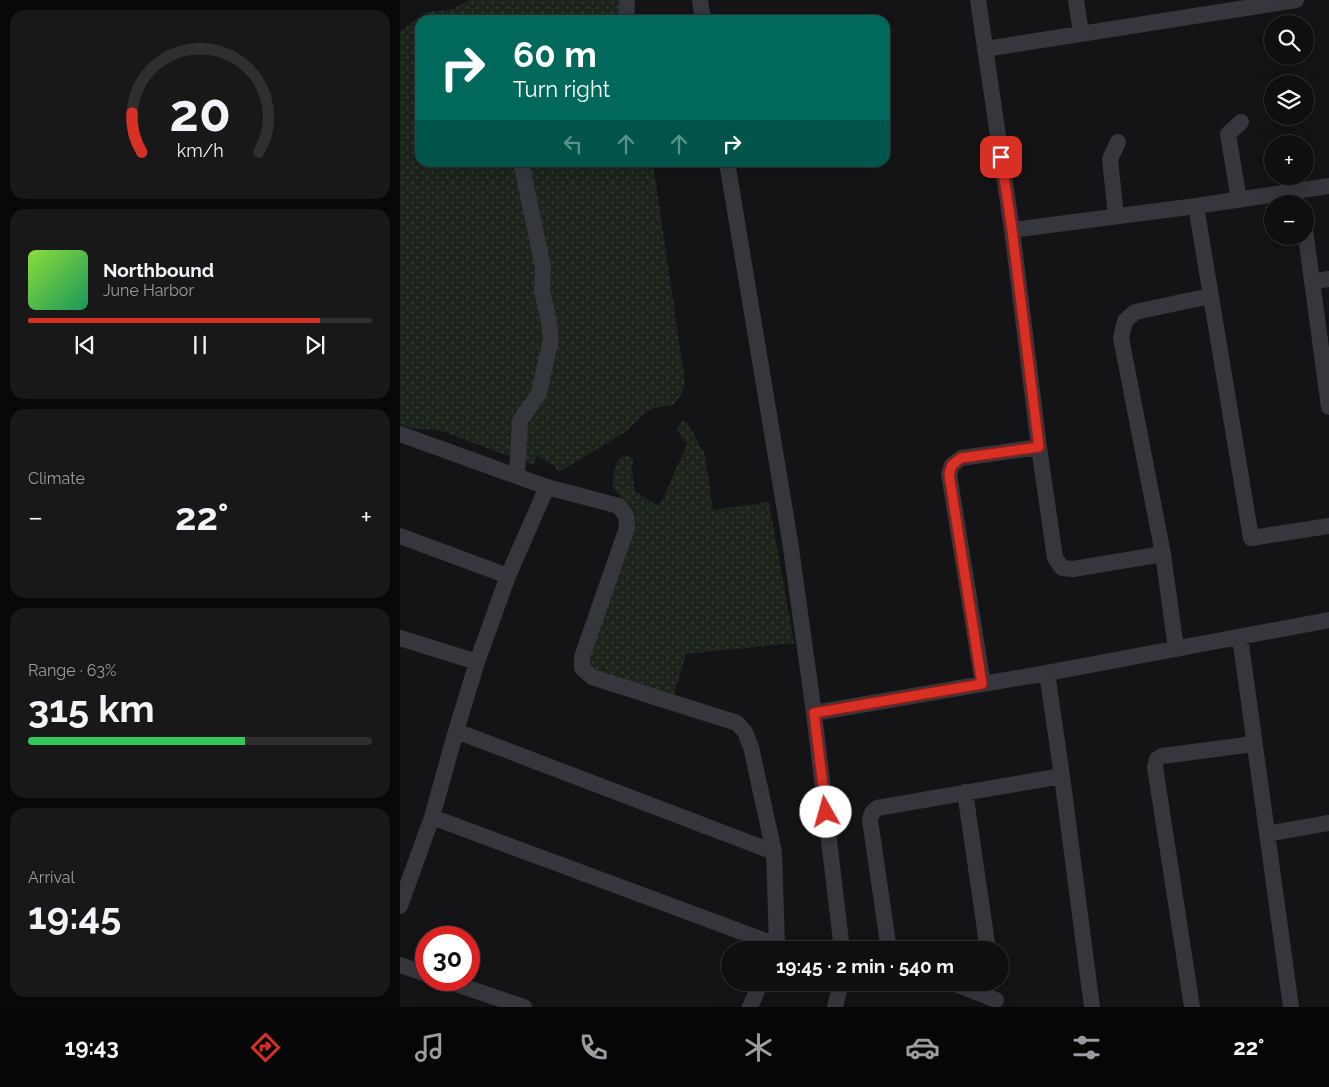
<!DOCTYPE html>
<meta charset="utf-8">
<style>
body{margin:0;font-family:Raleway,sans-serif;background:#181819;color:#f1f3f6;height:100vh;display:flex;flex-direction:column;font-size:19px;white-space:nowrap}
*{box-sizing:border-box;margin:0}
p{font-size:16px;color:#9b9c9f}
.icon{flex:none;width:28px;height:28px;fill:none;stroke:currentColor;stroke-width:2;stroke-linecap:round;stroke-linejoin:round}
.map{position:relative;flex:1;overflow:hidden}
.sheet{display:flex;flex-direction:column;gap:10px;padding:10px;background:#080809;width:400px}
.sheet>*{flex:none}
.guide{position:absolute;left:15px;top:15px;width:475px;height:152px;border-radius:15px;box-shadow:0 5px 20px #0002,0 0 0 1px #2f2f30;background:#00695c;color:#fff;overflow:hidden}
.controls{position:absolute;left:864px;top:15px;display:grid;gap:10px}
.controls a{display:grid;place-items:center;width:50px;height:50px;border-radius:50%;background:#0f0f10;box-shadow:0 5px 20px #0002,0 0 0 1px #2f2f30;font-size:25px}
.speed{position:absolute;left:15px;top:926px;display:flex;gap:10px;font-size:25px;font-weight:700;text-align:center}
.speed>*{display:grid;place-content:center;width:65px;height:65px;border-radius:50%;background:#0f0f10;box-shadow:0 5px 20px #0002,0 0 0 1px #2f2f30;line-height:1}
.speed .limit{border:8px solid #d22;background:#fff;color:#111}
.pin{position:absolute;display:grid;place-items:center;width:42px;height:42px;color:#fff;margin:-21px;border-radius:10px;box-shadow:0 2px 8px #0006}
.me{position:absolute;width:55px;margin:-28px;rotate:353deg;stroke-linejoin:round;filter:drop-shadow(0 0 4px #0008)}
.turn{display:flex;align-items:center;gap:18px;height:105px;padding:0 15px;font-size:22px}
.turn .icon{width:65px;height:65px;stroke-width:2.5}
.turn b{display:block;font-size:35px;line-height:42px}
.lanes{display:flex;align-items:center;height:48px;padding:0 15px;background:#0003;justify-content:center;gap:25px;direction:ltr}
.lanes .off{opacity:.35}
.big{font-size:38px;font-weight:700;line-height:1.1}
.sheet .card{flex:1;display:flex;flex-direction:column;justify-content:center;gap:8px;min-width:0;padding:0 18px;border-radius:15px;background:#181819}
.sheet .dial{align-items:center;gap:0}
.dial svg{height:130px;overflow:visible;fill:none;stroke:#2f2f30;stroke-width:7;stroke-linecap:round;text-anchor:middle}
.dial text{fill:#f1f3f6;stroke:none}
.song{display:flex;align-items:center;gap:15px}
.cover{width:60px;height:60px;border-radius:8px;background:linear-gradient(135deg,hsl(90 70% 55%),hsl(150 70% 35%))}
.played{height:5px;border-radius:2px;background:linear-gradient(90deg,#d93025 85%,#2f2f30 85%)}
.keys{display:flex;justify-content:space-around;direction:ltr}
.heat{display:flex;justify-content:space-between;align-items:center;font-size:28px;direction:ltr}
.charge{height:8px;border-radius:4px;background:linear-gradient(90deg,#34c759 63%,#2f2f30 0)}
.trip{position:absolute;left:321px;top:941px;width:288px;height:50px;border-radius:25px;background:#0f0f10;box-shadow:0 5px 20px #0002,0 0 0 1px #2f2f30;font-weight:700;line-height:50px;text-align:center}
.tab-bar{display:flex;height:80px;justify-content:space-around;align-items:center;background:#060606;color:#9b9c9f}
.tab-bar .icon{width:35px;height:35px}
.tab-bar .selected{color:#d93025}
.tab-bar b{font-size:22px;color:#f1f3f6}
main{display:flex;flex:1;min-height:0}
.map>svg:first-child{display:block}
</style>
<main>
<section class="sheet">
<div class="card dial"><svg viewBox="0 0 100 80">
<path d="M14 69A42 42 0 1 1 86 69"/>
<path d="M14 69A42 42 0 0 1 8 45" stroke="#d93025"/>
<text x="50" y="56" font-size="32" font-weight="700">20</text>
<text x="50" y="72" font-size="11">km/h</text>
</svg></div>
<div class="card">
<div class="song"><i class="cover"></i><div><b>Northbound</b><p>June Harbor</p></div></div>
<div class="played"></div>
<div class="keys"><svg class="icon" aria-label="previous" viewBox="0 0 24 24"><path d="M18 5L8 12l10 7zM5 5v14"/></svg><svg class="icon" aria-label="pause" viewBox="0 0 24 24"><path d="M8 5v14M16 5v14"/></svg><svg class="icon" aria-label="next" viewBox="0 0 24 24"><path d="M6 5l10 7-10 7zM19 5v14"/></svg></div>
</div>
<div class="card"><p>Climate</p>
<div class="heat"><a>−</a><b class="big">22°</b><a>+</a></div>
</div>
<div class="card"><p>Range · 63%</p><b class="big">315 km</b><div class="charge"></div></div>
<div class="card"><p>Arrival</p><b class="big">19:45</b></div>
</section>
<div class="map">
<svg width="929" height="1007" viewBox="0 0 929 1007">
<defs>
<pattern id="grass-dots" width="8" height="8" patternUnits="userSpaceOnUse" patternTransform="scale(1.25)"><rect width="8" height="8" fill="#1c241c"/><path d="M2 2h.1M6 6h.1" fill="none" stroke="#3a413b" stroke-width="1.8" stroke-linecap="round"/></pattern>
</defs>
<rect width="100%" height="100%" fill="#141416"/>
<!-- grass -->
<path fill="url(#grass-dots)" d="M 69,0 L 224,0 L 231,20 L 20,20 L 20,162 L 253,163 L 285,383 L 281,395 L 273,405 L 254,408 L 246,412 L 227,431 L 159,472 L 152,464 L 137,456 L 133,465 L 41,431 L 11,428 L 0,425 L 0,32 L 26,12 L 53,9 Z
M 282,421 L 287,422 L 305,455 L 313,510 L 369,502 L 394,643 L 286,654 L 274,694 L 198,673 L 189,667 L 186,656 L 231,530 L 224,502 L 213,487 L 213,474 L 218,460 L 225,455 L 233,458 L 232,471 L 235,491 L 255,504 L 261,503 L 287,444 L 277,430 Z"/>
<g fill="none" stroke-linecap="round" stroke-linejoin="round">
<!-- minor -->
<path stroke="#35373c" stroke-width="16" d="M 300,0 L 303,20
M 578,0 L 612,230 L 639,447 L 655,558 L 662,568 L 673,569 L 763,554
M 676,0 L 681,33
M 226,20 L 227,0
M 585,49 L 896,0
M 327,162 L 390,541 L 414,713 L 442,950
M 839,200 L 828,134 L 841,122
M 796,206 L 851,538 L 929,526
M 716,216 L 710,159 L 718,142
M 905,229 L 929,407
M 612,230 L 796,206 L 929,186
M 912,282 L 929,279
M 0,434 L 147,487 L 219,506 L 226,516 L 227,528 L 182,657 L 182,668 L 192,677 L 337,723 L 345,732 L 351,747 L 374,852 L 377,945 L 375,950
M 117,476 L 120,421 L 139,393 L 151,339 L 148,316 L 142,291 L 143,267 L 121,162
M 0,536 L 108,576
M 840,637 L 891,1007
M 0,638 L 77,662
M 776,649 L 763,554 L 721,338 L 725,321 L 735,312 L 810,296
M 647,673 L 662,776 L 692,1007
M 583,684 L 549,474 L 552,465 L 561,458 L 639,447
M 414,713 L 647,673 L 929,620
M 56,731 L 374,852
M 565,792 L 588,950
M 32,817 L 377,945
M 867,834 L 929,823
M 0,906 L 32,817 L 56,731 L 77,662 L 108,576 L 147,487
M 489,950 L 470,820 L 472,813 L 477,808 L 662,776
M 0,965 L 26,974
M 44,980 L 124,1007
M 551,982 L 596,1000
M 350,1007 L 361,982
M 435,1007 L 441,982
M 792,1007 L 755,767 L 757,759 L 762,756 L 854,744"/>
</g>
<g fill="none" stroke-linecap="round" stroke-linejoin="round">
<defs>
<path id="route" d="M 426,812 L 414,713 L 582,684 L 549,474 L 552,465 L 561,458 L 639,447 L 612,230 L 601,157"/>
</defs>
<!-- route casing -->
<use href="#route" stroke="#8d1f18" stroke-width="12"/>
<!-- route -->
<use href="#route" stroke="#d93025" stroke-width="9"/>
</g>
</svg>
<div class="controls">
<a><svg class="icon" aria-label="search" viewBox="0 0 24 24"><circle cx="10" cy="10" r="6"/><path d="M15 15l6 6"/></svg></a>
<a><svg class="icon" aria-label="layers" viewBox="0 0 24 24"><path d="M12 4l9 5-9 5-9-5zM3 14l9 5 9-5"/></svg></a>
<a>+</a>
<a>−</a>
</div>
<div class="speed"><div class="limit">30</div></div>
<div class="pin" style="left:601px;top:157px;background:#d93025"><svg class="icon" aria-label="arrive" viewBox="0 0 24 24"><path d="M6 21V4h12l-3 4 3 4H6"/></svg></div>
<svg class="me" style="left:426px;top:812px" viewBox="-20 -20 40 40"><circle r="19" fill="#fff"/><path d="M0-13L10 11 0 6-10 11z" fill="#d93025"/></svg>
<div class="trip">19:45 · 2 min · 540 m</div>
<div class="guide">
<div class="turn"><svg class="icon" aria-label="right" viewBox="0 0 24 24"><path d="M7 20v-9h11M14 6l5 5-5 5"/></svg><div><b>60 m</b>Turn right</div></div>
<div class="lanes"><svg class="icon off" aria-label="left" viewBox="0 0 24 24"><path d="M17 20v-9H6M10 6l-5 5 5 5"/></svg><svg class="icon off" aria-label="ahead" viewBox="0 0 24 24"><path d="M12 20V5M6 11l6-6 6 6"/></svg><svg class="icon off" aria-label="ahead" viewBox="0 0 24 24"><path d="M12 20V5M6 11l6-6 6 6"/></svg><svg class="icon" aria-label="right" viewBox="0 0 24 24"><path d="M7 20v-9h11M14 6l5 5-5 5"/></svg></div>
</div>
</div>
</main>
<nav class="tab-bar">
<b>19:43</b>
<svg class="icon selected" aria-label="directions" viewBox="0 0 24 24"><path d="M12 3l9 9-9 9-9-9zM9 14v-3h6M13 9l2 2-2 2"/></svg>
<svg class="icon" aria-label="music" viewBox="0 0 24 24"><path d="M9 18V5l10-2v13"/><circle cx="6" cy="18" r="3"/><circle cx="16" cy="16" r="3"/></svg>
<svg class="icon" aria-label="phone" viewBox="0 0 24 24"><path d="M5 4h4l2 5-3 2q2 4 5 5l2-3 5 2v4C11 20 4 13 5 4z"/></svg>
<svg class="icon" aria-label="climate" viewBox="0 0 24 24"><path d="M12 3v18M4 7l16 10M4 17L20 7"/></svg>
<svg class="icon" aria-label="car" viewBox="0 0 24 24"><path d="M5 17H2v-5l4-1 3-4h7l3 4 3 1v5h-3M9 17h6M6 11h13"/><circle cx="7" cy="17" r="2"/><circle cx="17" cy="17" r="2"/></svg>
<svg class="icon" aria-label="filters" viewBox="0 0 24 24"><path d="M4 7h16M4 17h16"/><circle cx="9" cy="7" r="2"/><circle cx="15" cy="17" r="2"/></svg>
<b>22°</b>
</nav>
